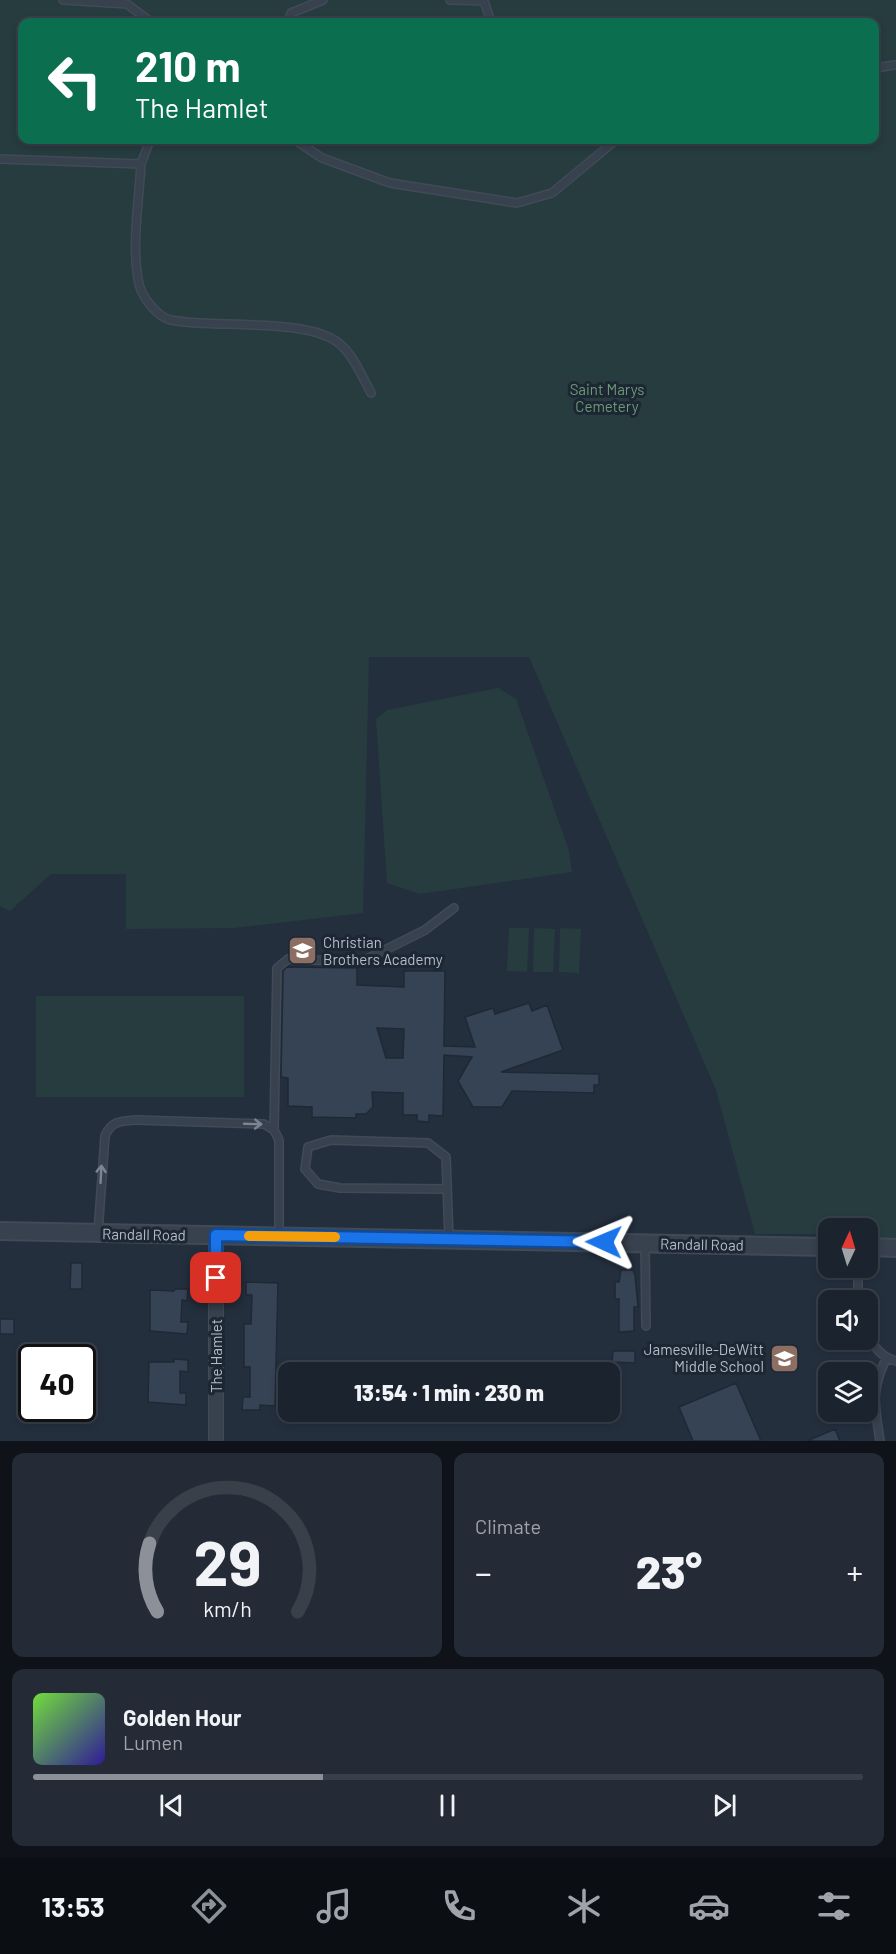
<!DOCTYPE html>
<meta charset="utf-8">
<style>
body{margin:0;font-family:Barlow,sans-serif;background:#242b36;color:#f1f3f6;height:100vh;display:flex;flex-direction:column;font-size:22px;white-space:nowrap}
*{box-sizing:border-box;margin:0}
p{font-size:20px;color:#a0a4aa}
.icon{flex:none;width:33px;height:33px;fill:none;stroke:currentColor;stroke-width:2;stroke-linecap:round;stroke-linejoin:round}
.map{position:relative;height:1441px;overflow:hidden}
.drawer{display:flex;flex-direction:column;gap:12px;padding:12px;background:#0f1319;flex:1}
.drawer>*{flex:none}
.top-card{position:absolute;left:18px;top:18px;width:861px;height:126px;border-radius:12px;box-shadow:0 3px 9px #0003,0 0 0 2px #39404a;background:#0b6e4f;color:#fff;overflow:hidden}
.needle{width:39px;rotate:4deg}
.tools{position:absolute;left:818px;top:1218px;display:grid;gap:12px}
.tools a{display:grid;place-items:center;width:60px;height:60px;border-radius:12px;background:#1b232e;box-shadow:0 3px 9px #0003,0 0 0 2px #39404a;font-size:30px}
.speed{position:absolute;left:18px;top:1344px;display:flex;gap:12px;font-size:30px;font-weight:700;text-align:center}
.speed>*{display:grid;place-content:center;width:78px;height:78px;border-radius:50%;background:#1b232e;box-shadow:0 3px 9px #0003,0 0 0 2px #39404a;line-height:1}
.speed .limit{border:3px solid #111;border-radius:9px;background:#fff;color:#111}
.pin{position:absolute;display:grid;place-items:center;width:51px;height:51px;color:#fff;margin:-26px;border-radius:12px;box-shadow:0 3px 9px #0006}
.me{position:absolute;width:66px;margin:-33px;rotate:271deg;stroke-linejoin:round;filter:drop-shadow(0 0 4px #0008)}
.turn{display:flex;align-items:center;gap:21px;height:126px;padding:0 18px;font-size:27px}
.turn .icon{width:78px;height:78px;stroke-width:2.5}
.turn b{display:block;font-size:42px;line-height:51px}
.big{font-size:45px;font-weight:800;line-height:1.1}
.drawer .widget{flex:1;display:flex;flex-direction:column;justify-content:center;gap:9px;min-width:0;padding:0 21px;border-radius:12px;background:#242b36}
.drawer .dial{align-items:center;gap:0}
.dial svg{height:156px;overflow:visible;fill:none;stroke:#39404a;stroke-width:7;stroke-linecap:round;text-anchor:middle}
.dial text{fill:#f1f3f6;stroke:none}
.song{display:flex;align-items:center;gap:18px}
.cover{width:72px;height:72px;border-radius:9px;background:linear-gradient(135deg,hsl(100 70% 55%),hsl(250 70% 35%))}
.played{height:6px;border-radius:3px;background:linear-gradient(90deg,#8c9099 35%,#39404a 35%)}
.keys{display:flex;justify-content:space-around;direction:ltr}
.heat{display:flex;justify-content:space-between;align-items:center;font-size:33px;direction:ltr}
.drawer .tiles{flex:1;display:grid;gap:12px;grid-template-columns:1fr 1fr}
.widget:last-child{grid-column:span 2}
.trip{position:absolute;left:278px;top:1362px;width:342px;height:60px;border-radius:12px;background:#1b232e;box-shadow:0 3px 9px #0003,0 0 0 2px #39404a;font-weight:800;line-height:60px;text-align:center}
.tab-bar{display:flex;height:96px;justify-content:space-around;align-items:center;background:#0b0e12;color:#a0a4aa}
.tab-bar .icon{width:42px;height:42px}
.tab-bar .active{color:#8c9099}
.tab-bar b{font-size:27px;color:#f1f3f6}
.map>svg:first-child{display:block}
</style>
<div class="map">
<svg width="896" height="1441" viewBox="0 0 896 1441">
<rect width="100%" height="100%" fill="#242f3e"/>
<!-- green -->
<path fill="#263c3f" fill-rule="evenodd" d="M 0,0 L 896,0 L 896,1248 L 867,1247 L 867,1228 L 828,1228 L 828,1246 L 824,1234 L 755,1234 L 716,1090 L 529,657 L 369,657 L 363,913 L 234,928 L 126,929 L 126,874 L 51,874 L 10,911 L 0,906 ZM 22,22 L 874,22 L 874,140 L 22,140 Z
M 498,688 L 516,699 L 569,851 L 572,872 L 420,894 L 387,883 L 376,719 L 387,710 Z
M 509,928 L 529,928 L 527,972 L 507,971 Z
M 534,928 L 555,929 L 553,972 L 533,972 Z
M 560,928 L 581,929 L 579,973 L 559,972 Z
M 36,996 L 244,996 L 244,1097 L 36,1097 Z"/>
<!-- building -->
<path fill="#364354" stroke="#1f2835" stroke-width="1.5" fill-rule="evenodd" d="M 287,967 L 357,968 L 357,985 L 404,987 L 404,971 L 445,971 L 444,1046 L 475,1047 L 465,1017 L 493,1008 L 495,1014 L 529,1003 L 532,1011 L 547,1005 L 563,1050 L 501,1072 L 599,1074 L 599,1085 L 594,1085 L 594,1093 L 512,1091 L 502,1107 L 473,1107 L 458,1081 L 472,1057 L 444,1055 L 443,1116 L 429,1115 L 429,1122 L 417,1121 L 417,1115 L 403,1115 L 403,1093 L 372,1092 L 373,1107 L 366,1114 L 356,1114 L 356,1118 L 312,1117 L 312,1107 L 288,1106 L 288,1078 L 281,1077 L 283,971 ZM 377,1028 L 404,1029 L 403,1058 L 386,1058 Z
M 71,1263 L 82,1263 L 82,1289 L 70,1289 Z
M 621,1270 L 633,1270 L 635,1275 L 638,1307 L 634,1307 L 634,1331 L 619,1332 L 619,1299 L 615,1299 L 615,1282 L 619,1282 Z
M 246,1282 L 278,1283 L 275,1406 L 260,1405 L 260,1410 L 242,1410 L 243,1397 L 250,1397 L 250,1367 L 244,1367 L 244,1324 L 251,1324 L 252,1295 L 246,1295 Z
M 175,1289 L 188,1289 L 187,1301 L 182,1300 L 181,1322 L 188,1322 L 187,1334 L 150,1331 L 150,1290 L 174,1291 Z
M 0,1319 L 14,1319 L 14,1334 L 0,1334 Z
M 613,1351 L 635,1351 L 635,1363 L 612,1362 Z
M 174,1359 L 188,1360 L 188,1372 L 180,1371 L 180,1393 L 186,1393 L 186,1405 L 148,1402 L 149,1362 L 174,1362 Z
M 736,1383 L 761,1441 L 693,1441 L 679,1407 Z
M 835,1429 L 840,1441 L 807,1441 Z"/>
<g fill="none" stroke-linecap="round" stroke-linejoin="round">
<defs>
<path id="service" d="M 63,0 L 127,4 L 151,22
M 450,0 L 484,1 L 491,22
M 288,22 L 291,13 L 323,0
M 874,68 L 896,65
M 295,140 L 322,158 L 390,183 L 517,203 L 552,193 L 616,140
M 0,159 L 141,164 L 150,140
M 141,164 C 139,202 131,246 139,284 C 142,297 157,317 171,320 C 212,329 312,316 342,346 C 354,357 363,378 371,393
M 274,1130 L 277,968 L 288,959 L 361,962 L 425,930 L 454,908
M 447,1189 L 340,1188 L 318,1184 L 305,1169 L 308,1147 L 331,1140 L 428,1143 L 446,1157 L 449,1238
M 98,1233 L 105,1136 C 111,1121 121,1121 136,1120 L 264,1124 L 274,1130 L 279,1140 L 279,1236
M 645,1245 L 646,1326
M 858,1300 L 858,1268
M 867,1333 C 874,1347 881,1357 896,1361
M 880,1441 C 875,1406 870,1392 886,1359"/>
<path id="minor" d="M 216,1235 L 216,1441"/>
<path id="tertiary" d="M 0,1231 L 828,1247
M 867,1247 L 896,1248"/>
</defs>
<!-- service casing -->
<use href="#service" stroke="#414a57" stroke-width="10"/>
<!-- minor casing -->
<use href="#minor" stroke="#414a57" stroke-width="16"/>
<!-- tertiary casing -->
<use href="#tertiary" stroke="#414a57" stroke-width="20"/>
<!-- service -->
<use href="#service" stroke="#38414e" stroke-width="7"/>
<!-- minor -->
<use href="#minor" stroke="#38414e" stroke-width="14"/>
<!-- tertiary -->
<use href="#tertiary" stroke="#38414e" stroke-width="16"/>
</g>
<!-- one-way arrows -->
<defs><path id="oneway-shaft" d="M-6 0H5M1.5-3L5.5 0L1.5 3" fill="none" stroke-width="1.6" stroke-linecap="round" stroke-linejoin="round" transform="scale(1.5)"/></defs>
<g stroke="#7c8592">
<use href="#oneway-shaft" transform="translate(253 1124) rotate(2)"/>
<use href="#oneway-shaft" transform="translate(101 1174) rotate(-87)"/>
</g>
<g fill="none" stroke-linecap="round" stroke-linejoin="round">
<defs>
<path id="route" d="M 216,1278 L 216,1235 L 604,1242"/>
</defs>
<!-- route casing -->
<use href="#route" stroke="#114b97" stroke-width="15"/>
<!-- route -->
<use href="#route" stroke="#1a73e8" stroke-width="10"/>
<!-- slow -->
<path stroke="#f59e0b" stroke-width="10" d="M 249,1236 L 335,1237"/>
</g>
<!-- icons -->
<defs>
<symbol id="school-square" viewBox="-11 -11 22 22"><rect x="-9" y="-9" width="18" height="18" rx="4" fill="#8d6e63" stroke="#1d2633"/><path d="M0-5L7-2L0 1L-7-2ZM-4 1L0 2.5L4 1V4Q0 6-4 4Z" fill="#fff"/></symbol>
</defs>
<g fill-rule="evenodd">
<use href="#school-square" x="286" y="934" width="33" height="33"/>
<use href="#school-square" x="768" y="1342" width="33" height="33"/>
</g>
<g text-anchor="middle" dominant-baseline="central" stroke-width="6" stroke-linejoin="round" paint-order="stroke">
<!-- park labels -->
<g font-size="15" fill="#6b9a76" stroke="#1d2633">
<text x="607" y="389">Saint Marys<tspan x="607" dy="17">Cemetery</tspan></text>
</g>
<!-- poi labels -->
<g font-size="15" fill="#b4bcc9" stroke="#1d2633" text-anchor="start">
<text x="323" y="942">Christian<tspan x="323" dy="17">Brothers Academy</tspan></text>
<text x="764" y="1349" text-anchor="end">Jamesville-DeWitt<tspan x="764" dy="17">Middle School</tspan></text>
</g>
<!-- street labels -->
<g font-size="15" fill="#b4bcc9" stroke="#1d2633">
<text transform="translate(144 1234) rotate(1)">Randall Road</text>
<text transform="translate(702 1244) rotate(1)">Randall Road</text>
<text transform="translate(216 1356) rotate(-90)">The Hamlet</text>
</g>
</g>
</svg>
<div class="tools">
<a><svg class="needle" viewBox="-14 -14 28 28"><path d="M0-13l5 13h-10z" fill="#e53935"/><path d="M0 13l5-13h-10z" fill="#a0a4aa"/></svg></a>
<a><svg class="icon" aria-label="sound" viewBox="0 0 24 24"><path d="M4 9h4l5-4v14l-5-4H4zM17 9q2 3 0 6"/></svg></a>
<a><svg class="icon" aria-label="layers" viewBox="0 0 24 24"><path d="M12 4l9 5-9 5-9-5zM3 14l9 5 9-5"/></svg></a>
</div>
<div class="speed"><div class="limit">40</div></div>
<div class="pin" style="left:216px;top:1278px;background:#d93025"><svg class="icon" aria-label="arrive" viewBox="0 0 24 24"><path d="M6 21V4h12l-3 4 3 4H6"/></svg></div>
<svg class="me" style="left:604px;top:1242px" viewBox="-20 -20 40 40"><path d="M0-17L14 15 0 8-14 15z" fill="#1a73e8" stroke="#fff" stroke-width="4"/></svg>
<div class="trip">13:54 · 1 min · 230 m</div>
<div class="top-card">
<div class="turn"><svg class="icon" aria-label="left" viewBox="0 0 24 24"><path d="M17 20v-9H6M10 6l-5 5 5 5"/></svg><div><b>210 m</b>The Hamlet</div></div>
</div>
</div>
<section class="drawer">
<div class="tiles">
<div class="widget dial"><svg viewBox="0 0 100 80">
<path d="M14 69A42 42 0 1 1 86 69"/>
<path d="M14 69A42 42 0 0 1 10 34" stroke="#8c9099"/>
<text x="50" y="56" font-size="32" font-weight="700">29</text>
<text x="50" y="72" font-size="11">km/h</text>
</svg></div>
<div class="widget"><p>Climate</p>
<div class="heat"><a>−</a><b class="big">23°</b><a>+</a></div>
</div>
<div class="widget">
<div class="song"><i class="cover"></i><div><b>Golden Hour</b><p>Lumen</p></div></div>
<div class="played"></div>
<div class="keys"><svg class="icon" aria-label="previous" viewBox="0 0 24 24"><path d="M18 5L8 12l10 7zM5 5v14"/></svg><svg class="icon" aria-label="pause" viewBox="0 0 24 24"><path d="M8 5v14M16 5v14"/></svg><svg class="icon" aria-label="next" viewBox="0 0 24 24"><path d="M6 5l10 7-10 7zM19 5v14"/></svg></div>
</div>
</div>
</section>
<nav class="tab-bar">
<b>13:53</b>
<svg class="icon active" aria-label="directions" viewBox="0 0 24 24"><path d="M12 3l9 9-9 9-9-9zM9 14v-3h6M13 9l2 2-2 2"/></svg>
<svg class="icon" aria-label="music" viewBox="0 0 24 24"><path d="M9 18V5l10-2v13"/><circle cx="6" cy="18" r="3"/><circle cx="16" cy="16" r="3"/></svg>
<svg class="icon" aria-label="phone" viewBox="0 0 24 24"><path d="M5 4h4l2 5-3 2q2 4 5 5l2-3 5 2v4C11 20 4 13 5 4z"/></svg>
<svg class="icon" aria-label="climate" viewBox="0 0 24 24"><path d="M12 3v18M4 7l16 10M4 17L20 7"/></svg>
<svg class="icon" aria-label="car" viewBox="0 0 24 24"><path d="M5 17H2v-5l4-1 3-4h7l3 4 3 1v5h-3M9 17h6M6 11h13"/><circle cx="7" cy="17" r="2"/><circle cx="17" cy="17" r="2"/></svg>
<svg class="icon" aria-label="filters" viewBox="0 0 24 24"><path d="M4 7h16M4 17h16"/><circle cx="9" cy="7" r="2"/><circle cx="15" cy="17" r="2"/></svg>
</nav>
